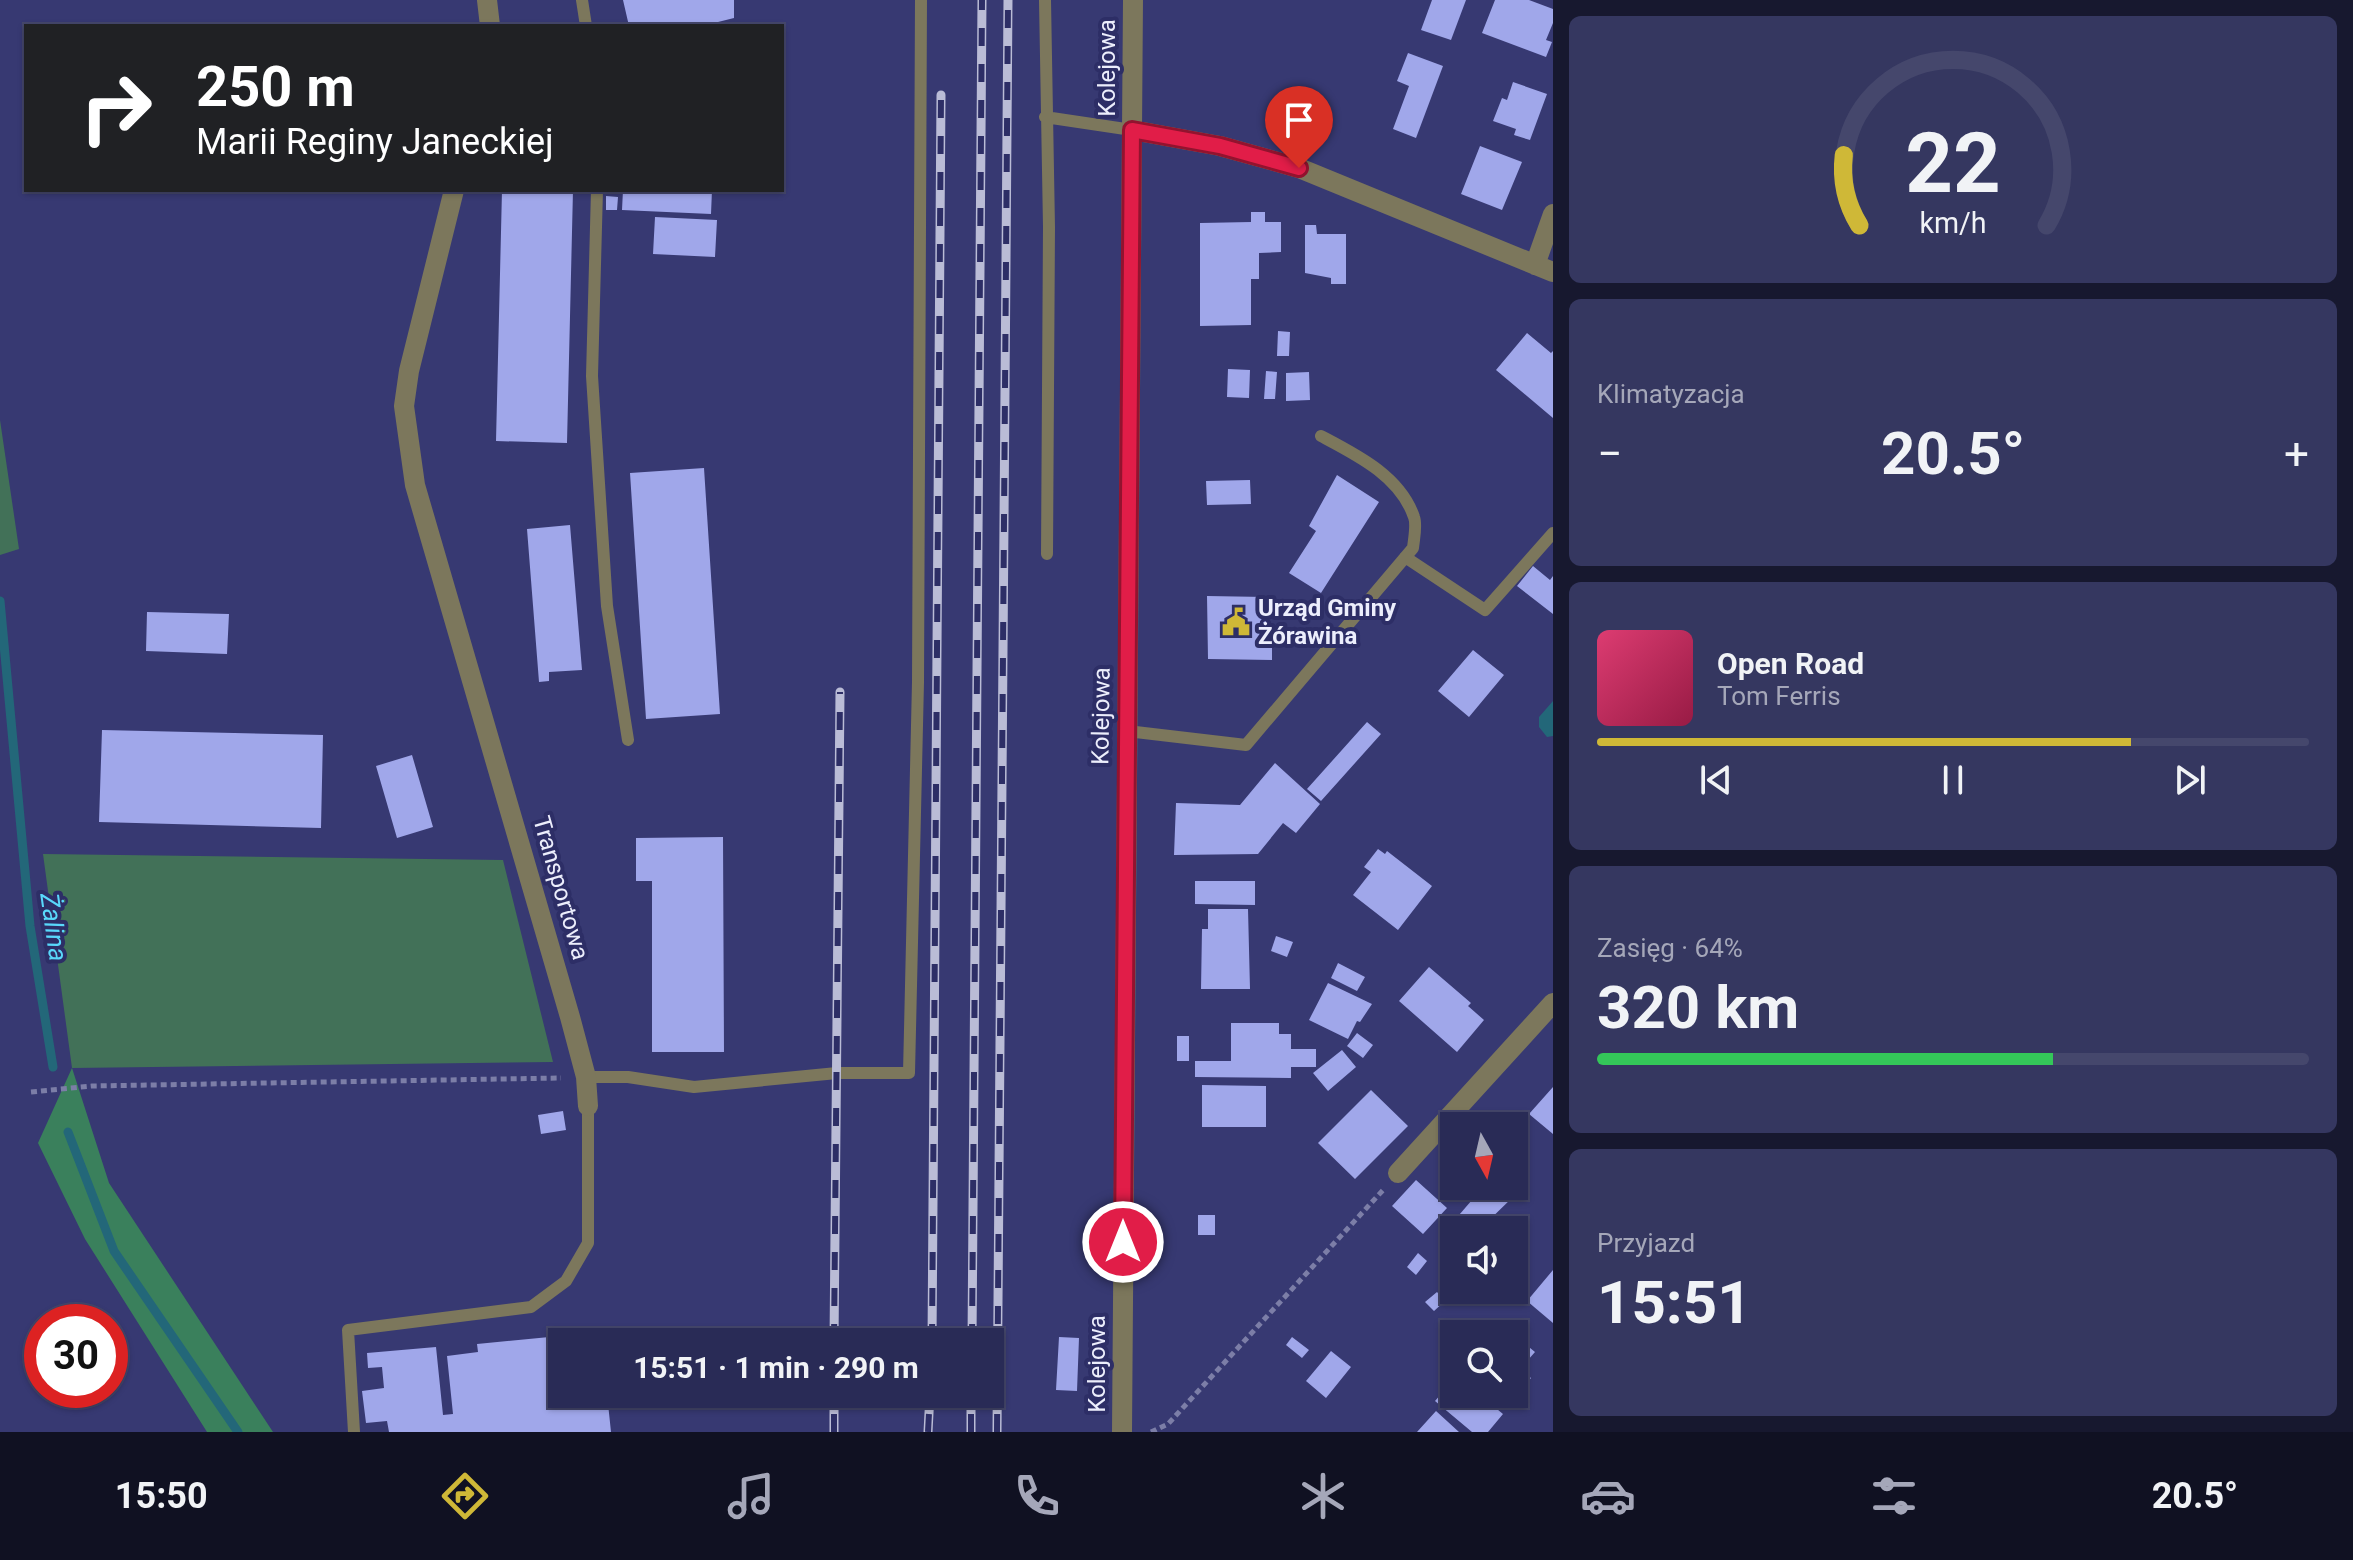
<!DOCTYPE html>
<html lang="pl">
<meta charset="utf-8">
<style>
body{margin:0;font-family:Roboto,sans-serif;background:#353760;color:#f1f3f6;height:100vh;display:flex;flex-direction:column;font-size:30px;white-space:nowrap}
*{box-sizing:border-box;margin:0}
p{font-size:26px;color:#a5a7b9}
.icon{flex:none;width:44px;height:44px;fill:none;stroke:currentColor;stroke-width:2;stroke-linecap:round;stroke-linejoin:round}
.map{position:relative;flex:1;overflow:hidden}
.panel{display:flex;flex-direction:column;gap:16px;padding:16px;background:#17182f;width:800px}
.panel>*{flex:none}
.banner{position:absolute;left:24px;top:24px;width:760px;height:168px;border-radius:0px;box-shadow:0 2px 6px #0004,0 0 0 2px #45476c;background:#202124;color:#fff;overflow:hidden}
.needle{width:52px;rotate:172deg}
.controls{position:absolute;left:1440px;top:1112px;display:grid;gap:16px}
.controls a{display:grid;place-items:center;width:88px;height:88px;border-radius:0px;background:#292b56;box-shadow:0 2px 6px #0004,0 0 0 2px #45476c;font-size:40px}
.speed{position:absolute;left:24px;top:1304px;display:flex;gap:16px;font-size:40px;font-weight:700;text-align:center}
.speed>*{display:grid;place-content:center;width:104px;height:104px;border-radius:50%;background:#292b56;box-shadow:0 2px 6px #0004,0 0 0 2px #45476c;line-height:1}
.speed .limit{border:12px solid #d22;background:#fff;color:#111}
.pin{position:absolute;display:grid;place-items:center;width:68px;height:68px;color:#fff;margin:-82px -34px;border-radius:50% 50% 50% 0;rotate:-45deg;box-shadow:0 0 8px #0007}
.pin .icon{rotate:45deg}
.me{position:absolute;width:88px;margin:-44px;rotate:0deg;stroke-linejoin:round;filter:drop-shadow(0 0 6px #0008)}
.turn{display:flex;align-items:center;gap:28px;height:168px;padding:0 40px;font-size:36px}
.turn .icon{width:104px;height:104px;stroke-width:2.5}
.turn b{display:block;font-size:56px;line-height:68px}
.big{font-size:60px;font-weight:700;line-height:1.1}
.panel .tile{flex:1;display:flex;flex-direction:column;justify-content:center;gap:12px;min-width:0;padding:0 28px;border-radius:12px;background:#353760}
.panel .dial{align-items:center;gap:0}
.dial svg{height:208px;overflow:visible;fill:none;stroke:#45476c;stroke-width:7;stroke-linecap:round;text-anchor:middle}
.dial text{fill:#f1f3f6;stroke:none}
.song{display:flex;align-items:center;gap:24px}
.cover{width:96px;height:96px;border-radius:12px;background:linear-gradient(135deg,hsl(340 70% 55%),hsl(340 70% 35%))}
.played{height:8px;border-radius:4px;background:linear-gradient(90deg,#cfb837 75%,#45476c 75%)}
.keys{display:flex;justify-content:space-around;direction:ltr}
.heat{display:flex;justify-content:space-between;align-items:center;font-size:44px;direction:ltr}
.charge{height:12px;border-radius:6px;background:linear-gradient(90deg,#34c759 64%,#45476c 0)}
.trip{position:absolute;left:548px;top:1328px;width:456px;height:80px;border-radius:0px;background:#292b56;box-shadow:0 2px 6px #0004,0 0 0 2px #45476c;font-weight:700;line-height:80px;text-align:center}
.tabs{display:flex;height:128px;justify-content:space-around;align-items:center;background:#101122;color:#a5a7b9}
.tabs .icon{width:56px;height:56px}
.tabs .on{color:#cfb837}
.tabs b{font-size:36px;color:#f1f3f6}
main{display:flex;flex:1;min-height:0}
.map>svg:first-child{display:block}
</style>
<main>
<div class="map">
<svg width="1553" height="1432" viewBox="0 0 1553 1432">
<rect width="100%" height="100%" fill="#373972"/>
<!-- green -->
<path fill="#427158" d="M 0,420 L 19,549 L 0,555 Z
M 43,854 L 503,860 L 553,1062 L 72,1068 Z"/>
<!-- forest -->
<path fill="#3a805c" d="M 72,1068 L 109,1183 L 273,1432 L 207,1432 L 85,1239 L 38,1143 Z"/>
<!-- water -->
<path fill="#236779" d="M 1553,701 L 1553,736 L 1547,737 L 1539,727 L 1539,717 Z"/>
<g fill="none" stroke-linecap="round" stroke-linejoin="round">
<!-- stream -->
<path stroke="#236779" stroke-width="9" d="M 0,601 L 30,926 L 53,1067
M 68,1132 L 114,1251 L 238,1432"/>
</g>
<!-- building -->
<path fill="#a0a7ea" d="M 623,0 L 734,0 L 734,18 L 718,22 L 719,26 L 629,26 Z
M 1432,0 L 1466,0 L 1451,40 L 1421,30 Z
M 1495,0 L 1529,0 L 1553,9 L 1553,23 L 1546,40 L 1552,42 L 1546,57 L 1482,33 Z
M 1408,53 L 1443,66 L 1416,138 L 1393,129 L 1409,86 L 1397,81 Z
M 1513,82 L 1547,94 L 1530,140 L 1514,135 L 1516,129 L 1493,121 L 1502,98 L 1507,100 Z
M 1480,146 L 1522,162 L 1502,210 L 1461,194 Z
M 502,190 L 573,190 L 567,443 L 496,441 Z
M 623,190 L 712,190 L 711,214 L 622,210 Z
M 606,196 L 618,197 L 617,210 L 606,210 Z
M 1251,212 L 1265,212 L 1265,222 L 1281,222 L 1281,252 L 1259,253 L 1259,279 L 1251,279 L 1251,325 L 1200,326 L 1200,223 L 1251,222 Z
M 655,217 L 717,220 L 715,257 L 653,254 Z
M 1305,225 L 1316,225 L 1317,234 L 1346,234 L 1346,284 L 1331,284 L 1331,278 L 1305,273 Z
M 1278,331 L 1290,332 L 1289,356 L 1277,356 Z
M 1527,333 L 1551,353 L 1553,351 L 1553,418 L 1496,370 Z
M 1228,369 L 1250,370 L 1249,398 L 1227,397 Z
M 1266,371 L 1277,372 L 1275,399 L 1264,399 Z
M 1309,372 L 1310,400 L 1286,401 L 1286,373 Z
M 704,468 L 720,714 L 646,719 L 630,473 Z
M 1337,475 L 1379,502 L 1321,593 L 1289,573 L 1316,531 L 1309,526 Z
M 1250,480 L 1251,504 L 1207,505 L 1206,481 Z
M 570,525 L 582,670 L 549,672 L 549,681 L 539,682 L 527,529 Z
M 1533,566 L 1550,580 L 1553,576 L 1553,614 L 1517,586 Z
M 1207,596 L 1266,597 L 1266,630 L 1272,630 L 1272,660 L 1208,659 Z
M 147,612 L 229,614 L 227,654 L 146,651 Z
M 1473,650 L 1504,675 L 1469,717 L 1438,691 Z
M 1367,722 L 1381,734 L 1321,801 L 1307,789 Z
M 102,730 L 323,735 L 321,828 L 99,822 Z
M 412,755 L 433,827 L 397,838 L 376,766 Z
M 1275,763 L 1320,804 L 1296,833 L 1283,823 L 1258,854 L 1174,855 L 1176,803 L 1240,805 Z
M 723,837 L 724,1052 L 652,1052 L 652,881 L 636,881 L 636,838 Z
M 1378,849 L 1385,854 L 1387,851 L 1432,886 L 1398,930 L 1353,895 L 1371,872 L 1364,867 Z
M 1195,881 L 1255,881 L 1255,905 L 1195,904 Z
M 1208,909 L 1248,909 L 1250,989 L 1201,989 L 1202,929 L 1208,929 Z
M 1276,936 L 1293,942 L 1287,957 L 1271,951 Z
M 1338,963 L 1365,977 L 1357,991 L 1331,978 Z
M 1429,967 L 1471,1003 L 1468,1006 L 1484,1020 L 1457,1052 L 1399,1001 Z
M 1328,983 L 1372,1004 L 1360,1022 L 1357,1021 L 1348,1039 L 1309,1020 Z
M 1231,1023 L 1279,1023 L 1279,1034 L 1291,1034 L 1291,1049 L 1316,1049 L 1316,1067 L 1291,1067 L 1291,1078 L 1195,1077 L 1195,1061 L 1231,1061 Z
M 1357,1033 L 1373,1045 L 1363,1058 L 1347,1046 Z
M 1177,1036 L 1189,1036 L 1189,1061 L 1177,1061 Z
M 1342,1050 L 1356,1067 L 1328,1091 L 1313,1073 Z
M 1202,1085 L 1266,1086 L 1266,1127 L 1202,1127 Z
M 1553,1087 L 1553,1134 L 1529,1114 Z
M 1371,1090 L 1408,1126 L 1355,1179 L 1318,1143 Z
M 563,1111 L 566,1130 L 541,1134 L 538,1115 Z
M 1416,1180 L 1447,1208 L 1423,1234 L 1392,1206 Z
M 1484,1186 L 1502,1186 L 1514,1196 L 1479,1230 L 1454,1230 L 1454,1247 L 1441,1236 Z
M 1198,1215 L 1215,1215 L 1215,1235 L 1198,1235 Z
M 1418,1253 L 1427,1261 L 1416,1275 L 1407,1267 Z
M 1553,1270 L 1553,1323 L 1527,1301 Z
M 1437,1292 L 1445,1301 L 1434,1311 L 1425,1302 Z
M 1500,1323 L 1513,1334 L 1491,1334 Z
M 601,1332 L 602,1342 L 562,1342 L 562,1394 L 607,1394 L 611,1432 L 389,1432 L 387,1421 L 366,1423 L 362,1391 L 384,1388 L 382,1367 L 368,1368 L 367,1353 L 436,1347 L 443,1415 L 453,1414 L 447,1356 L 478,1352 L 477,1344 Z
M 1514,1335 L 1535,1352 L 1520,1369 L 1531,1378 L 1511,1402 L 1502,1394 L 1514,1394 Z
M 1059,1337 L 1079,1338 L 1077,1391 L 1056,1390 Z
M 1292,1337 L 1309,1350 L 1302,1358 L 1286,1345 Z
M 1331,1351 L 1351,1367 L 1326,1398 L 1306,1381 Z
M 1454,1379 L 1454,1394 L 1491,1394 L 1486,1400 L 1503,1414 L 1488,1432 L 1472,1432 L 1435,1401 Z
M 1436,1411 L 1459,1432 L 1417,1432 Z"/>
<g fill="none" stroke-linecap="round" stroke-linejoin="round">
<!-- path -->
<path stroke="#7c7ea7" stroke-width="5" stroke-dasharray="6 4" stroke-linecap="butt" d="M 31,1092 L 92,1086 L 561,1078
M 1151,1432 L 1168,1424 L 1384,1189"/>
<!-- lane -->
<path stroke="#7c775c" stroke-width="12" d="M 582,0 L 586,26
M 1045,0 L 1049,227 L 1047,554
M 1045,117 L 1132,130
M 597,190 L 592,376 L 607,606 L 628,740
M 1405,557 L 1485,610 L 1553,533
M 1127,731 L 1246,745 L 1413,548 C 1414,538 1417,525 1414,517 C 1400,476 1357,455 1321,436
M 586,1077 L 628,1077 L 694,1087 L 837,1073 L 909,1073 L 918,682 L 921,0
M 354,1432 L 348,1330 L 531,1307 L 566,1281 L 588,1243 L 588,1106"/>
<!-- street -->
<path stroke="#7c775c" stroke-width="20" d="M 487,0 L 490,26
M 1132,130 L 1220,146 L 1299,168 L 1553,272
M 454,190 L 409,371 L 404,406 L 415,485 L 570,1017 L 586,1077 L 588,1106
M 1535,265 L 1553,214
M 1398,1173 L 1553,1003
M 1122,1432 L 1133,0"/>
<defs>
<path id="rail" d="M 834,1342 L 840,692
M 932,1342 L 941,95
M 972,1342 L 982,0
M 834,1432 L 834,1394
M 928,1432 L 930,1394
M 971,1432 L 971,1394
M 997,1432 L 1008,0"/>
</defs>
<!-- rail casing -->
<use href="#rail" stroke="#babcd6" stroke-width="9"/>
<!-- rail -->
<use href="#rail" stroke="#2d2e66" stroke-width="6" stroke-dasharray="18" stroke-linecap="butt"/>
</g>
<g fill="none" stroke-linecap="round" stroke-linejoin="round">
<defs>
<path id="route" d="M 1123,1242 L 1132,130 L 1220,146 L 1299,168"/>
</defs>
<!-- route casing -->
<use href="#route" stroke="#92132f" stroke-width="20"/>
<!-- route -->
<use href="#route" stroke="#e11d48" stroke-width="14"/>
</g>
<!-- icons -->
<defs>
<symbol id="civic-bare" viewBox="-9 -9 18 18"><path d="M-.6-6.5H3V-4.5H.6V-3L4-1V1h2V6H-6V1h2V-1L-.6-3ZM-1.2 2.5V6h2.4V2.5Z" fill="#cfb837" stroke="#2d2e66" stroke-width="2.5" paint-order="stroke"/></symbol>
</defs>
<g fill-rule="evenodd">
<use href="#civic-bare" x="1216" y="602" width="40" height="40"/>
</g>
<g text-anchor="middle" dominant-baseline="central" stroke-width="8" stroke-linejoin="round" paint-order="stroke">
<!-- street labels -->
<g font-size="24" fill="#eceefc" stroke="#2d2e66">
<text transform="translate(1107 68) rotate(-90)">Kolejowa</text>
<text transform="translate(1101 716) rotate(-89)">Kolejowa</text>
<text transform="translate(561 888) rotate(74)">Transportowa</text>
<text transform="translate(1097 1364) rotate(-90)">Kolejowa</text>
</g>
<!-- poi labels -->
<g font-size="24" font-weight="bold" fill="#eceefc" stroke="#2d2e66" text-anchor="start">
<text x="1258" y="608">Urząd Gminy<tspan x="1258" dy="28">Żórawina</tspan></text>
</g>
<!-- water labels -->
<g font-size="26" font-style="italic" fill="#59d8fb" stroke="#2d2e66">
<text transform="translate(54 927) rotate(82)">Żalina</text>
</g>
</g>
</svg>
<div class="controls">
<a><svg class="needle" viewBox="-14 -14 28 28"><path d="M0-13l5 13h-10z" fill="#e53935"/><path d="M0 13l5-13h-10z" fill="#a5a7b9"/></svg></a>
<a><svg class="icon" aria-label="sound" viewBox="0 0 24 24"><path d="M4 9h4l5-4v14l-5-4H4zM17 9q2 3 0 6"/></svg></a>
<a><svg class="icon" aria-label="search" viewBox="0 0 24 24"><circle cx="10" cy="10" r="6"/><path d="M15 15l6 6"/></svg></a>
</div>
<div class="speed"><div class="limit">30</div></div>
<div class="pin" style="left:1299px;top:168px;background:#d93025"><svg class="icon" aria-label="arrive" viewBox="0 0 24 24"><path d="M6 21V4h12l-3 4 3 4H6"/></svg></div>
<svg class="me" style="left:1123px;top:1242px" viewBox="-20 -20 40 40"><circle r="17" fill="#e11d48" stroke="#fff" stroke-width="3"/><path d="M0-11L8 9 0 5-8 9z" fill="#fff"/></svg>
<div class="trip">15:51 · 1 min · 290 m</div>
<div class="banner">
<div class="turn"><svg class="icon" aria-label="right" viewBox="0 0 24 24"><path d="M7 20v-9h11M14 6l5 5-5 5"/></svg><div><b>250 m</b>Marii Reginy Janeckiej</div></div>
</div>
</div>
<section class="panel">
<div class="tile dial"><svg viewBox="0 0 100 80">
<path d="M14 69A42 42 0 1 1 86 69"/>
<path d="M14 69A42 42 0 0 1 8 42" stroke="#cfb837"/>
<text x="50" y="56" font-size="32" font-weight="700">22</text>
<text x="50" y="72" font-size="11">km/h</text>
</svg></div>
<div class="tile"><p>Klimatyzacja</p>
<div class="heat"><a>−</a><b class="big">20.5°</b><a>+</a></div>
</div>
<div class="tile">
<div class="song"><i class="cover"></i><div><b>Open Road</b><p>Tom Ferris</p></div></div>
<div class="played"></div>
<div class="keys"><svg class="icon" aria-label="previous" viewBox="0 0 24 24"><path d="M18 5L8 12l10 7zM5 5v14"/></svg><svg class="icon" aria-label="pause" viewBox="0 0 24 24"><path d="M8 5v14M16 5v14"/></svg><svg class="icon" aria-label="next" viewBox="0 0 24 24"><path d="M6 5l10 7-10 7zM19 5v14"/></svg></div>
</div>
<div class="tile"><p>Zasięg · 64%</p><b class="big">320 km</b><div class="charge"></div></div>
<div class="tile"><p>Przyjazd</p><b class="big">15:51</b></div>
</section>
</main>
<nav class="tabs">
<b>15:50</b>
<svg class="icon on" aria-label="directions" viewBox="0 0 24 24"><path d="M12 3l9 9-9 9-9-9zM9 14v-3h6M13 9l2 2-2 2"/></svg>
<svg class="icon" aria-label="music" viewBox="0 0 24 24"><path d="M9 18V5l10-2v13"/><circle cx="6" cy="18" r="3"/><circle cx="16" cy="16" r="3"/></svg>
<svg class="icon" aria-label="phone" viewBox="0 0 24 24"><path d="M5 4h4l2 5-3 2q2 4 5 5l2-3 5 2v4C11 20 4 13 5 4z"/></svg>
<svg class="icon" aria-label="climate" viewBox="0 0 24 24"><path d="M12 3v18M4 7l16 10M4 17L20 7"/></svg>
<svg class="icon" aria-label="car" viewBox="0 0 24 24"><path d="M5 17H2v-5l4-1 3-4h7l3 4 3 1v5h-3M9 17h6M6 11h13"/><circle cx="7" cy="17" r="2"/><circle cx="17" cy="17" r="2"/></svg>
<svg class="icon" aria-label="filters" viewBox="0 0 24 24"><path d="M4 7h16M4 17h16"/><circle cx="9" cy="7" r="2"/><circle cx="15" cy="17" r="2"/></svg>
<b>20.5°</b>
</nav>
